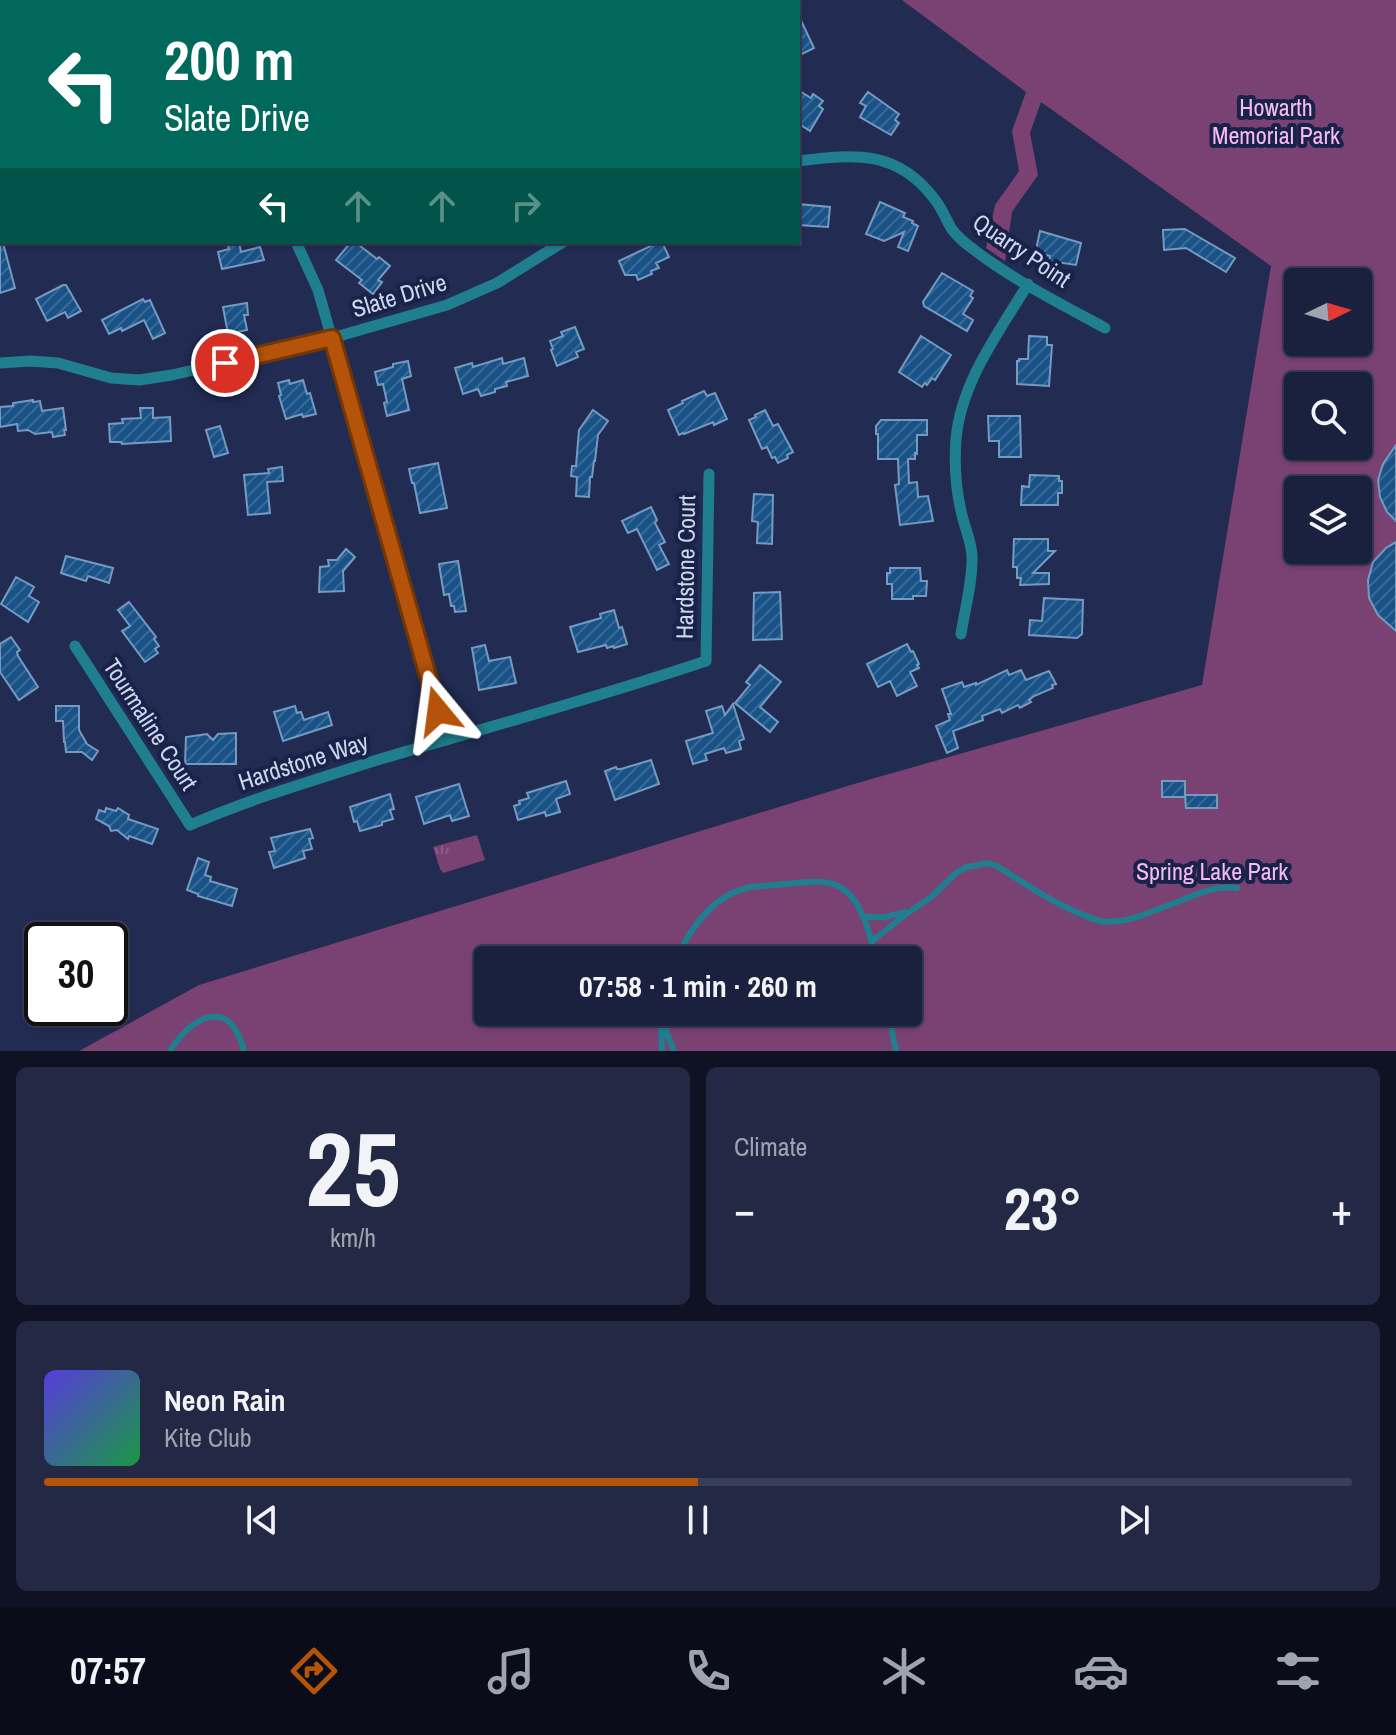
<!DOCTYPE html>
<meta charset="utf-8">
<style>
body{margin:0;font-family:"Archivo Narrow",sans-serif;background:#232945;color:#f1f3f6;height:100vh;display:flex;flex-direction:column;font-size:30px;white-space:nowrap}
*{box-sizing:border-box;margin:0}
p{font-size:26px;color:#9fa3b0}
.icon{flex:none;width:44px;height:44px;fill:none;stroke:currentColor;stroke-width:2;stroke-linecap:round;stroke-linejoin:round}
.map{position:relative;height:1051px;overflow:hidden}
.side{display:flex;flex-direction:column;gap:16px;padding:16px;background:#0e1222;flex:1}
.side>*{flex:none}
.top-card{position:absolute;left:0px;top:0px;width:800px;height:244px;box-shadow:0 2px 6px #0004,0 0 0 2px #383e58;background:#00695c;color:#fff;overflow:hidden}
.needle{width:52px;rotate:85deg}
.tools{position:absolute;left:1284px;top:268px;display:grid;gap:16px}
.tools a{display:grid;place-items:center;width:88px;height:88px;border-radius:8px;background:#1a213e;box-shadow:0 2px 6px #0004,0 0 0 2px #383e58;font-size:40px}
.speed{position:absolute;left:24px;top:922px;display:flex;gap:16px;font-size:40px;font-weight:700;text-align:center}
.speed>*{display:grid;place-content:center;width:104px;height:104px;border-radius:50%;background:#1a213e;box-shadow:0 2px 6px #0004,0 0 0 2px #383e58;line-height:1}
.speed .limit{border:4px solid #111;border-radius:12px;background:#fff;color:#111}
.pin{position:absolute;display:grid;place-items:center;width:68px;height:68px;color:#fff;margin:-34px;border:4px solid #fff;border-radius:50%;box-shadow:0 2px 8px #0007}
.me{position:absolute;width:88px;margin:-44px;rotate:344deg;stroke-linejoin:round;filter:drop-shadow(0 0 6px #0008)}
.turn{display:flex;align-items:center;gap:28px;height:168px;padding:0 32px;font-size:36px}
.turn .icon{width:104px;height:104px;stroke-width:2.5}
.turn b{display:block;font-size:56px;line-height:68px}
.lanes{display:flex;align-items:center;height:76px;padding:0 32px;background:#0003;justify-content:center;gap:40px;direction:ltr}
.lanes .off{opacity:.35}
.big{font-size:60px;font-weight:700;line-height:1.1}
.side .tile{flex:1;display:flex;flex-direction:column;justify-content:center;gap:12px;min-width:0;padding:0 28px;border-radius:12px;background:#232945}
.side .dial{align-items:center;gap:0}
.dial b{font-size:104px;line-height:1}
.song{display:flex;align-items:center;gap:24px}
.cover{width:96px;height:96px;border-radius:12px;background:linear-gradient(135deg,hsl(250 70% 55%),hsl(140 70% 35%))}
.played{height:8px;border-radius:4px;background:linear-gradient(90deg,#b45309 50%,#383e58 50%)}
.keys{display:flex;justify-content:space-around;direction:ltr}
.heat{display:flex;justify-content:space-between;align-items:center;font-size:44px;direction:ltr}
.side .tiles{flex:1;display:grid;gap:16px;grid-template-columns:1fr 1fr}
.tile:last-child{grid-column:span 2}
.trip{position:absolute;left:474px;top:946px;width:448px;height:80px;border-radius:8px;background:#1a213e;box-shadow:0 2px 6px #0004,0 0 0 2px #383e58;font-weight:700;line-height:80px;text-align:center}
.menu{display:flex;height:128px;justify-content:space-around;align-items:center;background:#0a0d19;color:#9fa3b0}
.menu .icon{width:56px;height:56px}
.menu .selected{color:#b45309}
.menu b{font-size:36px;color:#f1f3f6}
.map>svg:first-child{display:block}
</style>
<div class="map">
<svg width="1396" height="1051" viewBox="0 0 1396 1051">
<defs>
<pattern id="grass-tufts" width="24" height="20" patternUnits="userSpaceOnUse" patternTransform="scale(2)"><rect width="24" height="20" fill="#794273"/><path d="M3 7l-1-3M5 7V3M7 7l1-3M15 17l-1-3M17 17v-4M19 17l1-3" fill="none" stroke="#8b5d87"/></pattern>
<pattern id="building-hatch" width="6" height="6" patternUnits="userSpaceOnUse" patternTransform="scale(2)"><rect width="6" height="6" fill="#195287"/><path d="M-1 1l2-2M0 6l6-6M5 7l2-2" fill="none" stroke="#396a98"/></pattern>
</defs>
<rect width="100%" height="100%" fill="#222c53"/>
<!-- grass -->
<path fill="url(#grass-tufts)" d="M 477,835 L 485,860 L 443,873 L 440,869 L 433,847 Z"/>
<!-- green -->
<path fill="#794273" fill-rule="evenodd" d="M 902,0 L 1396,0 L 1396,1051 L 79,1051 L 199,985 L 854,784 L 1202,685 L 1271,266 L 1041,102 L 1030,133 L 1038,175 L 1012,212 L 1005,261 L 986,248 L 995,205 L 1019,171 L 1012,131 L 1026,92 ZM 1298,282 L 1358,282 L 1358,342 L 1298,342 ZM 1298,386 L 1358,386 L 1358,446 L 1298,446 ZM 1298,490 L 1358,490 L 1358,550 L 1298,550 ZM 488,960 L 908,960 L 908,1012 L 488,1012 Z"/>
<!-- building -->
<path fill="url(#building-hatch)" stroke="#759ac1" stroke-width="2" d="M 798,14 L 814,48 L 798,56 Z
M 798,90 L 811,98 L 813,94 L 823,101 L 819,106 L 823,109 L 810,131 L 798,123 Z
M 868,92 L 899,114 L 895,120 L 899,123 L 891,135 L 860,117 L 866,106 L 860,103 Z
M 880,202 L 905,213 L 903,217 L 913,221 L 912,223 L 918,226 L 908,251 L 898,247 L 904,232 L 884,241 L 866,234 Z
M 798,204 L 830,207 L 828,227 L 798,225 Z
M 1185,229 L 1235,258 L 1226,272 L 1186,248 L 1164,250 L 1163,230 Z
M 1040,231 L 1081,243 L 1076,265 L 1049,261 L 1050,256 L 1042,254 L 1043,252 L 1036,250 Z
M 239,242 L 241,252 L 260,247 L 264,260 L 222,269 L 218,252 L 229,249 L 228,245 Z
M 351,242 L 355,242 L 377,259 L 379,257 L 390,266 L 378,280 L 382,282 L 373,294 L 359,283 L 362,280 L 336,260 Z
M 659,242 L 662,242 L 669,257 L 656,263 L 659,268 L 651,271 L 652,274 L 638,280 L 636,275 L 625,275 L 619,261 Z
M 3,243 L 15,288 L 0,293 L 0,244 Z
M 942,273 L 973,291 L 970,296 L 973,298 L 963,314 L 973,320 L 967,331 L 924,306 L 923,302 Z
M 63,285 L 66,285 L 81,311 L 68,318 L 65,312 L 47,321 L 36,299 Z
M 143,299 L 145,302 L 150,300 L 165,333 L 153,339 L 144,320 L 122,331 L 121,328 L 109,334 L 102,320 Z
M 247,303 L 248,315 L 244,315 L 247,330 L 228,334 L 223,307 Z
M 575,327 L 584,349 L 576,352 L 578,357 L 557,366 L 551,350 L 553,349 L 550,341 L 563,336 L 561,332 Z
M 921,336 L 951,355 L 935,380 L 932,378 L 927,385 L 925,383 L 922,387 L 899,372 Z
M 1029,336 L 1047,337 L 1047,345 L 1052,345 L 1049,386 L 1017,384 L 1017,361 L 1019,361 L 1019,359 L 1028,359 Z
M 502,358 L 503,364 L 524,358 L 528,376 L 506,382 L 507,386 L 495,389 L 495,392 L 481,396 L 478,389 L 463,394 L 455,368 L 472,363 L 473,367 Z
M 408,361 L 411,376 L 402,379 L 409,410 L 387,416 L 384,403 L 387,402 L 383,384 L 378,385 L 375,372 L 393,367 L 393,364 Z
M 289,380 L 290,384 L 303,380 L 307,394 L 310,393 L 316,414 L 303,417 L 302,414 L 286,419 L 279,396 L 281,395 L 278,383 Z
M 704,391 L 707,396 L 715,393 L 727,419 L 714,425 L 713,422 L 684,434 L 683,433 L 679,435 L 668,410 L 683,403 L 682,401 Z
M 33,400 L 33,402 L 40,401 L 42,411 L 63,408 L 66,430 L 64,430 L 65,435 L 53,437 L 52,432 L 35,434 L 28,430 L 18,431 L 17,424 L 0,427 L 0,407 L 13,406 L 13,403 Z
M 140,408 L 153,408 L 153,418 L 170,417 L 171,441 L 122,444 L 121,442 L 110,442 L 109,424 L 123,423 L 122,419 L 141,418 Z
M 593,410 L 608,421 L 598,435 L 595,461 L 594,461 L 592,477 L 590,477 L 589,497 L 576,496 L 577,477 L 571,476 L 572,466 L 576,466 L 579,430 Z
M 765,410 L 773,426 L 778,424 L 793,452 L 787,455 L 788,458 L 778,463 L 775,457 L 772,458 L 767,447 L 762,449 L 749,420 L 756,417 L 755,415 Z
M 988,416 L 1020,416 L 1021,457 L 999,457 L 999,441 L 989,441 Z
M 881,420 L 927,420 L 927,435 L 917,435 L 917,454 L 915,453 L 915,459 L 908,459 L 909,483 L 917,482 L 918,497 L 928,496 L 933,521 L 900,525 L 895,485 L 899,484 L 898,459 L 878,459 L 878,434 L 876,434 L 876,426 Z
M 220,426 L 228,453 L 214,457 L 206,430 Z
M 1396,445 L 1396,521 L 1387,512 L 1380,497 L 1378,480 L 1383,464 Z
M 438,463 L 447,508 L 420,513 L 414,483 L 412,483 L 409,469 Z
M 282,467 L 283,481 L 267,482 L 270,513 L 248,515 L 244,475 L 269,473 L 268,469 Z
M 1030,475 L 1059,476 L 1059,481 L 1062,481 L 1062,493 L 1058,493 L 1058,505 L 1021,505 L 1022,486 L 1029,487 Z
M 754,494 L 773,495 L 772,544 L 757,543 L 758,522 L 752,521 Z
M 651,507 L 657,520 L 655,523 L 665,542 L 659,545 L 669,564 L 657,570 L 637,529 L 628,533 L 622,521 Z
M 1014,539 L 1048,539 L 1048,551 L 1055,551 L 1033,573 L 1049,573 L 1049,584 L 1020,585 L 1021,578 L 1017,578 L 1017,567 L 1013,567 Z
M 1396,542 L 1396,631 L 1378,615 L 1369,598 L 1368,580 L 1373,562 L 1386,548 Z
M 346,549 L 355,557 L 343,571 L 344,591 L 319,592 L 320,567 L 329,566 L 328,560 L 337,560 Z
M 66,556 L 113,568 L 109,583 L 88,576 L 86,581 L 61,573 Z
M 458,561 L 466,611 L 455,612 L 454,606 L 451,606 L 449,594 L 444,595 L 439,564 Z
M 890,568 L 920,568 L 921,581 L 927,581 L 926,596 L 913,596 L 913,599 L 892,599 L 892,584 L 887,584 L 887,573 L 890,573 Z
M 16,577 L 34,587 L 29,596 L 39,602 L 28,622 L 1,604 Z
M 780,592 L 782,639 L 753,640 L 754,593 Z
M 1044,598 L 1083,600 L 1082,634 L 1077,638 L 1029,635 L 1030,620 L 1042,621 Z
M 129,602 L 156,637 L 154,639 L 159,646 L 155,649 L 158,653 L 145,662 L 122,631 L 130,626 L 118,610 Z
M 614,610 L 619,628 L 622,627 L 627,644 L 614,648 L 613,646 L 607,648 L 606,645 L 578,652 L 570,627 L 601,618 L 600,614 Z
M 11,637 L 20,650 L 17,652 L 18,656 L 38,687 L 19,700 L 0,672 L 0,644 Z
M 907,644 L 911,652 L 913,651 L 919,664 L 917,665 L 919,668 L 910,672 L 917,686 L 897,696 L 890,681 L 878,687 L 867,664 Z
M 485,645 L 489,661 L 510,657 L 516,683 L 479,690 L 472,648 Z
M 760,665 L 781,682 L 760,707 L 778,722 L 770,732 L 735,703 L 750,685 L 746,682 Z
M 1007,670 L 1009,675 L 1021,670 L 1026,680 L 1049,671 L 1056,684 L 1052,685 L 1053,688 L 1034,696 L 1029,700 L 1031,702 L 1020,708 L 1018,705 L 1002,713 L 1000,709 L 982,716 L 983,720 L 953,731 L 958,748 L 947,753 L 936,726 L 950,720 L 948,714 L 951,714 L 942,689 L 962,682 L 964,687 L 976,683 L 976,685 Z
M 733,704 L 744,739 L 739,741 L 741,749 L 726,753 L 724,748 L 705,754 L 707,760 L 693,764 L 686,741 L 713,733 L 706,711 L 722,706 L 725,715 Z
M 56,706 L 79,706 L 79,730 L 87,744 L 98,751 L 92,760 L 82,752 L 66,752 L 65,742 L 64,742 L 63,721 L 56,721 Z
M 295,706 L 297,713 L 301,712 L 304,720 L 328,712 L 332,725 L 283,741 L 274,712 Z
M 236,733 L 236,764 L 185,764 L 186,737 L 207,734 L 213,740 L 218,734 Z
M 651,760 L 659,784 L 615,800 L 605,771 L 616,767 L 617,769 L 621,769 Z
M 566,781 L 570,794 L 556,799 L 560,812 L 546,816 L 545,812 L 518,820 L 514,806 L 520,804 L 519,801 L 529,798 L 527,793 Z
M 1162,781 L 1185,781 L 1185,797 L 1162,797 Z
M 459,784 L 469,816 L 452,821 L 450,815 L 424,824 L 416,797 Z
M 390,794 L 394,809 L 390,810 L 393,819 L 382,822 L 382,825 L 360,831 L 357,821 L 354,822 L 350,807 Z
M 1185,795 L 1217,795 L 1217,808 L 1186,808 Z
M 106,808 L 116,811 L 118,808 L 129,815 L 128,819 L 158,829 L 152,844 L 129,836 L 128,839 L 117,830 L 111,831 L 109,826 L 96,819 L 99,810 L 105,812 Z
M 310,829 L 313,838 L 309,839 L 312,849 L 303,851 L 305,858 L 274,868 L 269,852 L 275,851 L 271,838 Z
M 198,858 L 209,862 L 205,875 L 211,877 L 210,881 L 237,889 L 232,906 L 198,896 L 198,894 L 187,890 Z"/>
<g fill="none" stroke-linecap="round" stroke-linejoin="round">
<!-- service -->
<path stroke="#207f8e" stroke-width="6" d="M 139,0 L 139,2
M 396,0 L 398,2
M 181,2 L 185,0
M 276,2 L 277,0
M 863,917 L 885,917 L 905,912
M 872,941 L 909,912 L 931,897 L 956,873 L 967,867 L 978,865 L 988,863 L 997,866 C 1025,884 1052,902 1083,915 C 1088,917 1095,920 1100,921 C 1124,925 1150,912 1172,904 C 1194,896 1212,885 1237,888
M 676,960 C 690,927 715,893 752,887 C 766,885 781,885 795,883 C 811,882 829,879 843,889 C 864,904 870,936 876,960
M 663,1012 L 667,1034 L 674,1051
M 888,1012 L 896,1051
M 661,1016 L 662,1051
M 170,1051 C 193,1015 230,996 244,1051"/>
<!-- minor -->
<path stroke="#207f8e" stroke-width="11" d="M 489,0 L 491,2
M 725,0 L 725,2
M 0,96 L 2,96
M 798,161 C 855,154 898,149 936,201 C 942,209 946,219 951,228 C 956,235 966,244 973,249 C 1013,280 1061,304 1105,328
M 296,242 L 318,290 L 446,739
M 0,363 L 30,361 L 58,363 L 111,378 L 139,380 L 172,375 L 332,338 L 447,305 L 497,283 L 563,242
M 961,634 C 965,608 973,581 972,555 C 971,542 966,530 963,519 C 956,493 954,466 956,439 C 961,382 999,332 1028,284
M 75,646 L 190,825 C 250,799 311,781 374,761 C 485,728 596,698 706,661 L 709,474"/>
</g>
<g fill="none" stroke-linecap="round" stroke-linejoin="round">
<defs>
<path id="route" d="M 225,363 L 332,338 L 438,711"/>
</defs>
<!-- route casing -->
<use href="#route" stroke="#753606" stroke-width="20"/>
<!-- route -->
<use href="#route" stroke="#b45309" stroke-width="14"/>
</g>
<g text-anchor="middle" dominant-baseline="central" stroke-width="8" stroke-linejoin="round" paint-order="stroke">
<!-- park labels -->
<g font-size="24" fill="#f8bbf0" stroke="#192248">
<text x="1276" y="107">Howarth<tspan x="1276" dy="28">Memorial Park</tspan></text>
<text x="1212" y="871">Spring Lake Park</text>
</g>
<!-- street labels -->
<g font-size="24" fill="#ced7f0" stroke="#192248">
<text transform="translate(1022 250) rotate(34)">Quarry Point</text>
<text transform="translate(399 295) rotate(-17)">Slate Drive</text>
<text transform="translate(685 567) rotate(-89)">Hardstone Court</text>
<text transform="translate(151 724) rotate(57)">Tourmaline Court</text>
<text transform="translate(303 761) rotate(-18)">Hardstone Way</text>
</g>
</g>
</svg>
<div class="tools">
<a><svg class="needle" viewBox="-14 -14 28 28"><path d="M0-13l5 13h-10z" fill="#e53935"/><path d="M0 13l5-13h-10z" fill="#9fa3b0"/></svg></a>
<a><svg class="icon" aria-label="search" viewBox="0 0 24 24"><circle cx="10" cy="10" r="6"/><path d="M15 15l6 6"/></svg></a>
<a><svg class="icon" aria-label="layers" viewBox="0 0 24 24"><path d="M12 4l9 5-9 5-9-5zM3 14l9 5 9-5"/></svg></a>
</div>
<div class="speed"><div class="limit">30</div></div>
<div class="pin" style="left:225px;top:363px;background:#d93025"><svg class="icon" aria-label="arrive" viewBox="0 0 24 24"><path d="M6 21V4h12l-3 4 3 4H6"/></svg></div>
<svg class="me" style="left:438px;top:711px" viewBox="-20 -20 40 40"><path d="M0-17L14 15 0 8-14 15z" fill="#b45309" stroke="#fff" stroke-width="4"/></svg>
<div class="trip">07:58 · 1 min · 260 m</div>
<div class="top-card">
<div class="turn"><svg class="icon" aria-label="left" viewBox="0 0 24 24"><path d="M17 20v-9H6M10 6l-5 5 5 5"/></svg><div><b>200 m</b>Slate Drive</div></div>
<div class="lanes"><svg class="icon" aria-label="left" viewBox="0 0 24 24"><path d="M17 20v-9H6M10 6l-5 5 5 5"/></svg><svg class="icon off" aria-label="ahead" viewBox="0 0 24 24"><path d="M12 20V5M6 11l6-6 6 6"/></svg><svg class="icon off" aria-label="ahead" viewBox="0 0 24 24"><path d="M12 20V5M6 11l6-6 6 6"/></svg><svg class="icon off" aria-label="right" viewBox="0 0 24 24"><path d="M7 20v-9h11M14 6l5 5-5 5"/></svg></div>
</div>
</div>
<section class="side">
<div class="tiles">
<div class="tile dial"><b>25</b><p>km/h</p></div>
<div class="tile"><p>Climate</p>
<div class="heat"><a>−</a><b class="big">23°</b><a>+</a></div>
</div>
<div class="tile">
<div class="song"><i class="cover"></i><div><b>Neon Rain</b><p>Kite Club</p></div></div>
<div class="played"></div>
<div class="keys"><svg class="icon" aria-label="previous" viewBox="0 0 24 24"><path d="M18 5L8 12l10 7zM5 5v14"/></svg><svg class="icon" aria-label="pause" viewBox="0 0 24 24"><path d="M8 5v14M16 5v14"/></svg><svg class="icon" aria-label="next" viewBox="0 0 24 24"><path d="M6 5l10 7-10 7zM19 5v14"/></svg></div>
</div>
</div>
</section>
<nav class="menu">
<b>07:57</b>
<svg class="icon selected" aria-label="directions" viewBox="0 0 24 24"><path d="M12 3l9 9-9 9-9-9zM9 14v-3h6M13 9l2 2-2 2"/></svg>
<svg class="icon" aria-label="music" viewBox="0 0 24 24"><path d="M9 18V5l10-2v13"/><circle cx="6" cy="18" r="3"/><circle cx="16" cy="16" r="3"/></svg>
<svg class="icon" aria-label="phone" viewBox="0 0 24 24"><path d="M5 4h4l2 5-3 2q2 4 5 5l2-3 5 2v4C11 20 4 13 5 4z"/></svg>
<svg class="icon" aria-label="climate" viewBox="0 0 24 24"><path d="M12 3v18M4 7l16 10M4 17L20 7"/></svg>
<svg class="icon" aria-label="car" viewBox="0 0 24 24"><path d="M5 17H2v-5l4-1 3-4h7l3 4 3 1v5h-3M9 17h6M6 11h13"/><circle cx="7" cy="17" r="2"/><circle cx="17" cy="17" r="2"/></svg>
<svg class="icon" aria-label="filters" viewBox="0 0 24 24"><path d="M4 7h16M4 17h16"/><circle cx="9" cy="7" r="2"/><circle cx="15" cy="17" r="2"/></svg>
</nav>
